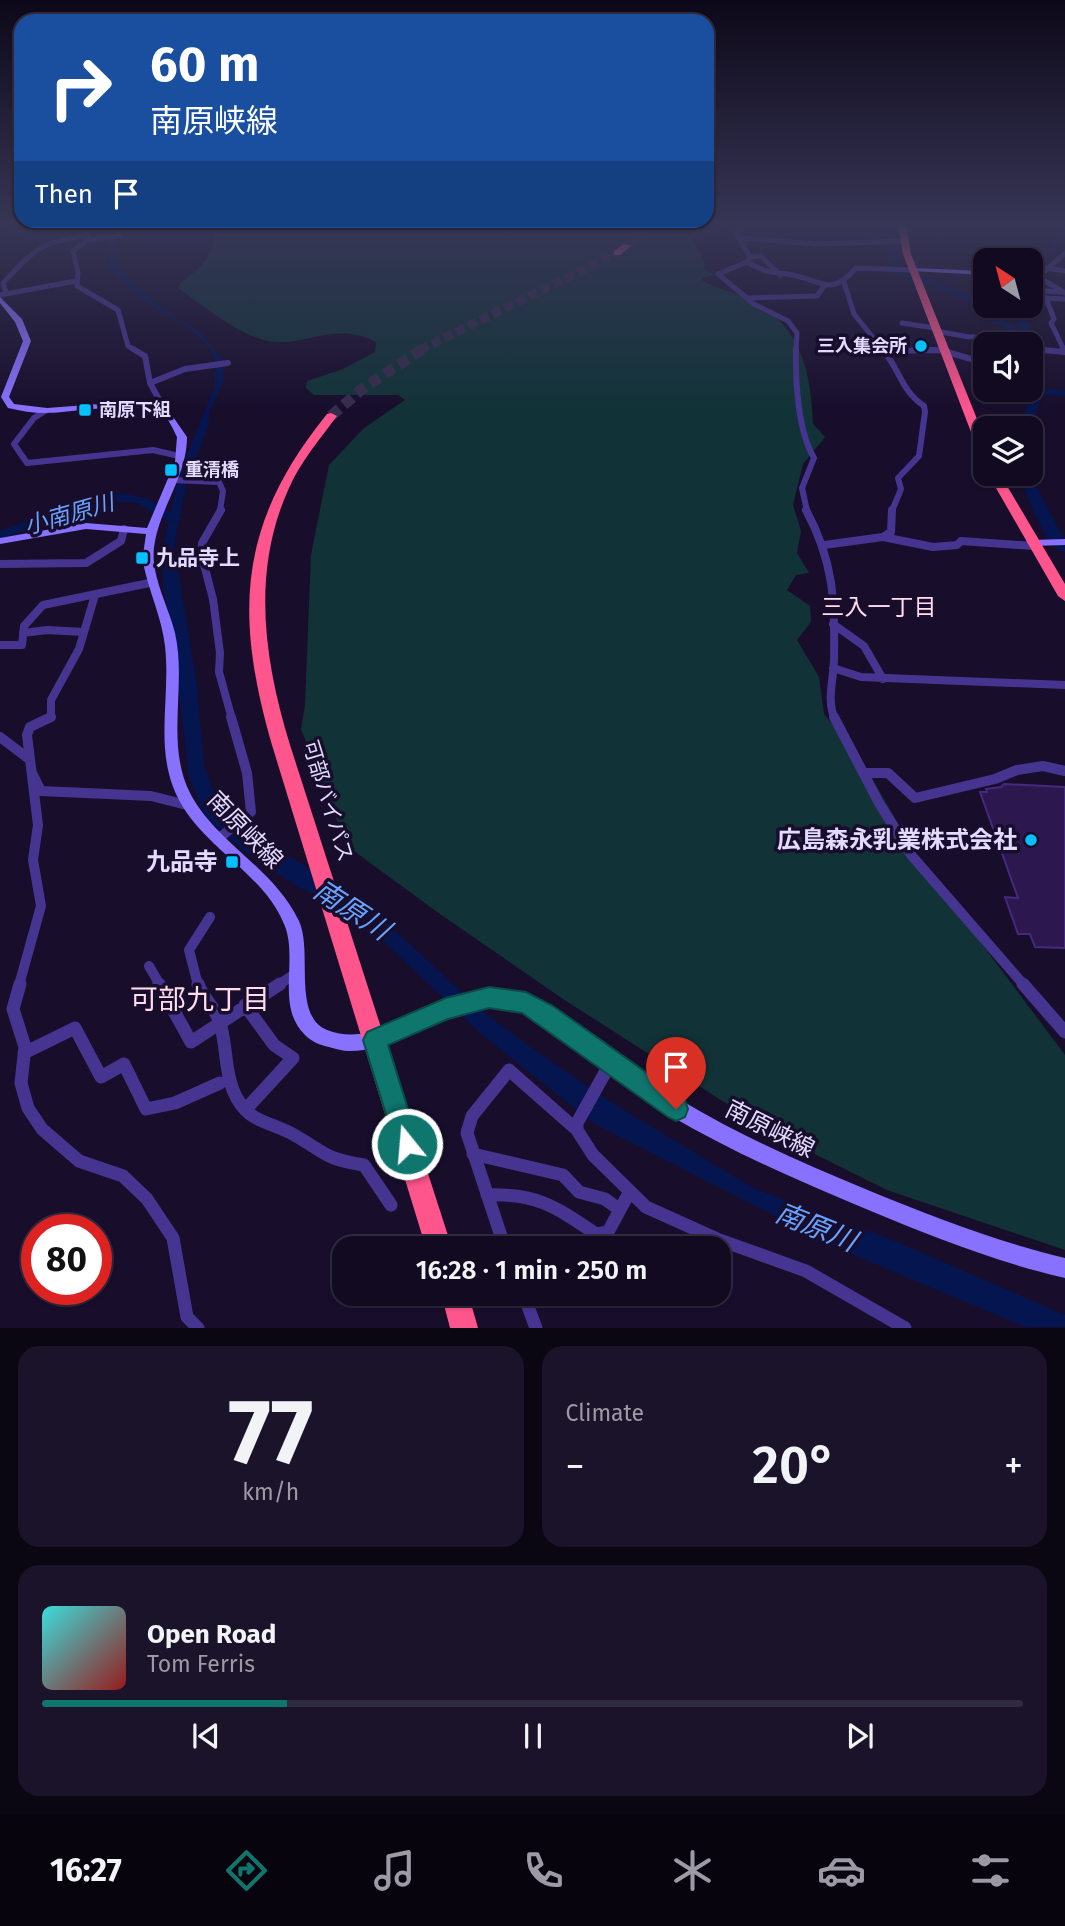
<!DOCTYPE html>
<meta charset="utf-8">
<style>
body{margin:0;font-family:"Fira Sans","Noto Sans JP",sans-serif;background:#1b132a;color:#f1f3f6;height:100vh;display:flex;flex-direction:column;font-size:26px;white-space:nowrap}
*{box-sizing:border-box;margin:0}
p{font-size:23px;color:#9c9aa5}
.icon{flex:none;width:38px;height:38px;fill:none;stroke:currentColor;stroke-width:2;stroke-linecap:round;stroke-linejoin:round}
.map{position:relative;height:1328px;overflow:hidden}
.side{display:flex;flex-direction:column;gap:18px;padding:18px;background:#0a0612;flex:1}
.side>*{flex:none}
.hud{position:absolute;left:14px;top:14px;width:700px;height:214px;border-radius:21px;box-shadow:0 2px 5px #0004,0 0 0 2px #312b3f;background:#1a4fa0;color:#fff;overflow:hidden}
.needle{width:46px;rotate:324deg}
.buttons{position:absolute;left:973px;top:248px;display:grid;gap:14px}
.buttons a{display:grid;place-items:center;width:70px;height:70px;border-radius:14px;background:#120a21;box-shadow:0 2px 5px #0004,0 0 0 2px #312b3f;font-size:35px}
.speed{position:absolute;left:21px;top:1214px;display:flex;gap:14px;font-size:35px;font-weight:700;text-align:center}
.speed>*{display:grid;place-content:center;width:91px;height:91px;border-radius:50%;background:#120a21;box-shadow:0 2px 5px #0004,0 0 0 2px #312b3f;line-height:1}
.speed .limit{border:10px solid #d22;background:#fff;color:#111}
.pin{position:absolute;display:grid;place-items:center;width:60px;height:60px;color:#fff;margin:-72px -30px;border-radius:50% 50% 50% 0;rotate:-45deg;box-shadow:0 0 7px #0007}
.pin .icon{rotate:45deg}
.me{position:absolute;width:77px;margin:-38px;rotate:343deg;stroke-linejoin:round;filter:drop-shadow(0 0 5px #0008)}
.turn{display:flex;align-items:center;gap:24px;height:147px;padding:0 21px;font-size:32px}
.turn .icon{width:91px;height:91px;stroke-width:2.5}
.turn b{display:block;font-size:49px;line-height:60px}
.then{display:flex;align-items:center;height:66px;padding:0 21px;background:#0003;gap:14px;font-size:26px}
.big{font-size:52px;font-weight:600;line-height:1.1}
.side .widget{flex:1;display:flex;flex-direction:column;justify-content:center;gap:10px;min-width:0;padding:0 24px;border-radius:21px;background:#1b132a}
.side .dial{align-items:center;gap:0}
.dial b{font-size:91px;line-height:1}
.song{display:flex;align-items:center;gap:21px}
.cover{width:84px;height:84px;border-radius:10px;background:linear-gradient(135deg,hsl(180 70% 55%),hsl(0 70% 35%))}
.played{height:7px;border-radius:4px;background:linear-gradient(90deg,#0f766e 25%,#312b3f 25%)}
.keys{display:flex;justify-content:space-around;direction:ltr}
.heat{display:flex;justify-content:space-between;align-items:center;font-size:38px;direction:ltr}
.side .tiles{flex:1;display:grid;gap:18px;grid-template-columns:1fr 1fr}
.widget:last-child{grid-column:span 2}
.trip{position:absolute;left:332px;top:1236px;width:399px;height:70px;border-radius:21px;background:#120a21;box-shadow:0 2px 5px #0004,0 0 0 2px #312b3f;font-weight:600;line-height:70px;text-align:center}
.menu{display:flex;height:112px;justify-content:space-around;align-items:center;background:#07040d;color:#9c9aa5}
.menu .icon{width:49px;height:49px}
.menu .active{color:#0f766e}
.menu b{font-size:32px;color:#f1f3f6}
.map>svg:first-child{display:block}
</style>
<div class="map">
<svg width="1065" height="1328" viewBox="0 0 1065 1328">
<rect width="100%" height="100%" fill="#180e2c"/>
<!-- green -->
<path fill="#113337" d="M 217,224 L 687,224 L 701,232 L 692,240 C 697,251 706,256 704,269 L 714,275 L 702,278 L 703,281 C 717,289 732,291 747,298 C 800,323 811,370 813,424 L 825,437 L 803,464 L 793,505 L 801,531 L 797,553 L 809,573 L 796,575 L 787,590 L 810,606 L 811,622 L 797,640 L 819,677 L 824,714 L 862,761 L 919,860 L 1065,1055 L 1065,1250 L 887,1190 L 771,1132 L 563,999 L 440,914 L 347,846 L 301,729 L 305,705 L 311,555 L 329,465 L 364,428 L 405,400 L 398,395 L 314,395 L 306,388 L 307,381 L 343,369 L 375,352 L 376,342 C 335,320 303,348 268,341 C 240,336 202,305 178,288 C 183,277 191,276 199,268 C 211,256 215,240 217,224 Z"/>
<!-- water -->
<path fill="#05154f" d="M 94,224 L 112,233 L 117,240 L 114,253 L 120,271 L 166,311 L 202,333 L 223,362 L 224,381 L 209,413 L 209,424 L 200,448 L 189,470 L 174,545 L 197,686 L 204,766 L 217,801 L 238,825 L 365,903 L 481,1010 L 526,1044 L 609,1101 L 753,1188 L 890,1239 L 1065,1315 L 1065,1327 L 1025,1327 L 842,1250 L 593,1123 L 479,1032 L 375,933 L 338,905 L 298,887 L 243,850 L 206,817 L 189,778 L 173,638 L 163,586 L 163,547 L 179,475 L 214,388 L 216,365 L 210,348 L 189,328 L 148,304 L 110,269 L 109,235 Z"/>
<g fill="none" stroke-linecap="round" stroke-linejoin="round">
<!-- stream -->
<path stroke="#05154f" stroke-width="2" d="M 937,241 L 941,231 L 985,224
M 929,257 L 942,256 L 936,244
M 892,261 L 901,258"/>
<!-- river -->
<path fill="#05154f" fill-rule="evenodd" d="M 884,224 L 892,224 L 894,234 L 902,244 L 895,255 L 901,271 L 946,285 L 980,301 L 990,312 L 1021,330 L 1010,306 L 1020,306 L 1035,339 L 1044,389 L 1065,390 L 1065,396 L 1043,395 L 1029,429 L 1017,429 L 1034,392 L 1031,345 L 1026,345 L 1025,340 L 984,316 L 974,305 L 940,289 L 894,275 L 887,255 L 894,244 L 886,235 Z
M 1062,229 L 1065,229 C 1065,248 1047,259 1031,264 L 1031,261 L 1028,260 L 1049,248 Z
M 1018,474 L 1030,474 L 1065,541 L 1065,553 C 1044,546 1027,494 1018,474 Z
M 121,493 L 146,498 L 183,519 L 176,523 L 171,522 L 135,502 L 104,502 L 0,539 L 0,531 C 41,518 77,497 121,493 Z"/>
</g>
<!-- building -->
<path fill="#2c184f" stroke="#46287e" stroke-width="2" d="M 1004,784 L 1065,787 L 1065,948 L 1035,947 L 1030,934 L 1018,934 L 1005,897 L 1018,898 L 980,792 L 987,792 L 986,789 L 1001,787 Z"/>
<g fill="none" stroke-linecap="round" stroke-linejoin="round">
<!-- highway-tunnel-far1 -->
<path stroke="#362d4c" stroke-width="9" stroke-dasharray="9 4.5" stroke-linecap="butt" d="M 627,246 L 650,224
M 420,350 L 617,253"/>
<!-- highway-tunnel -->
<path stroke="#362d4c" stroke-width="11" stroke-dasharray="11 6" stroke-linecap="butt" d="M 331,416 L 362,389 L 423,349"/>
<!-- street-far4 -->
<path stroke="#463590" stroke-width="5" d="M 1045,224 L 1065,228
M 740,225 L 736,233 L 750,257 L 747,262
M 120,236 L 88,240 L 73,251 L 78,272 L 77,286 L 118,310 L 128,346 L 135,350
M 741,238 L 817,244 L 905,241
M 750,257 L 761,256 L 780,275
M 1047,268 L 1065,271
M 1032,278 L 1045,281 L 1065,293
M 1036,279 L 1065,253
M 844,282 L 854,314 L 883,350
M 1044,291 L 1062,292
M 6,293 L 3,283 C 37,247 40,243 89,235
M 0,295 L 76,281
M 748,298 L 817,296 L 824,286
M 902,323 L 935,328
M 936,331 L 969,337 L 1012,336
M 1031,349 L 1047,350
M 796,350 L 797,333 L 788,321 L 754,304 L 718,274 L 747,262 C 768,274 771,271 793,275 C 823,282 832,296 856,268 L 913,270
M 918,350 L 941,350
M 1064,350 L 1051,323 L 1054,319 L 1046,298 L 1065,299"/>
<!-- street-far3 -->
<path stroke="#463590" stroke-width="6" d="M 133,349 L 145,356 L 150,383 L 161,403 L 158,408
M 796,349 C 795,380 798,431 814,458 L 802,488 L 807,511
M 882,349 C 901,371 900,389 924,406 L 925,412 L 919,456 L 898,478 L 901,489 L 892,511
M 1031,349 L 1065,352
M 1063,349 L 1065,352
M 887,351 L 940,350 L 985,363
M 150,383 L 185,369 L 228,363
M 45,411 L 34,418 L 14,444 L 27,463 L 153,450 L 179,456
M 171,480 L 219,482 L 223,491 L 220,511"/>
<!-- street-far2 -->
<path stroke="#463590" stroke-width="8" d="M 221,510 L 202,543 L 202,557 L 213,599 L 220,653 L 219,672 L 232,719
M 806,510 C 834,562 835,601 834,659 C 834,678 826,701 835,719
M 883,537 L 891,532 L 892,510
M 824,545 L 883,537 L 933,547 L 957,545 L 961,541 L 1034,546
M 0,564 L 86,563 L 121,541 L 124,529
M 833,624 L 864,646 L 883,679
M 23,633 L 47,630 L 83,632
M 0,645 L 22,645 L 24,626 L 43,605 L 154,582
M 833,668 L 861,677 L 1065,685
M 47,719 L 51,717 L 51,700 L 79,649 L 95,595"/>
<!-- street-far1 -->
<path stroke="#463590" stroke-width="10" d="M 834,717 L 879,803 L 912,856 L 1024,985
M 0,737 L 29,759
M 32,773 L 41,791 L 151,796 L 187,805
M 864,773 L 888,773 L 915,798 L 995,779 L 1017,770 L 1043,766 L 1065,771
M 217,840 L 251,812 L 247,773 L 231,717
M 149,966 L 160,985
M 19,985 L 41,906 L 33,860 L 38,825 L 27,735 L 30,727 L 51,717
M 198,985 L 189,950 L 210,917
M 278,985 L 298,972"/>
<!-- street -->
<path stroke="#463590" stroke-width="13" d="M 20,984 L 13,1009 L 25,1047 L 21,1083 L 28,1108 L 42,1129 L 79,1161 L 123,1176 L 147,1199 L 173,1238 L 187,1317 L 198,1328
M 159,984 L 191,1042 L 280,984
M 198,984 C 202,997 214,1006 219,1020 C 227,1042 224,1068 233,1090 C 247,1125 270,1120 296,1136 C 327,1154 325,1159 364,1165 L 391,1205
M 1023,984 L 1065,1032
M 245,1005 L 274,1045 L 293,1058 L 246,1109
M 24,1053 L 75,1028 L 101,1077 L 124,1064 L 146,1109 L 175,1103 L 220,1083
M 577,1130 L 577,1123 L 611,1062
M 473,1154 L 563,1175 L 579,1192 L 605,1199 L 620,1210
M 487,1195 C 537,1193 556,1207 596,1234 L 608,1232 L 629,1193
M 505,1248 L 467,1133 L 472,1116 L 509,1070 L 577,1130 L 593,1155 L 646,1207 L 717,1239 L 806,1271 L 905,1328
M 523,1293 L 536,1328"/>
<!-- secondary -->
<path fill="#8971ff" fill-rule="evenodd" d="M 913,268 L 985,271 L 985,275 L 911,271 L 911,269 Z
M 0,297 L 22,319 L 31,341 L 9,397 L 14,404 L 47,408 L 113,403 L 150,404 L 169,411 L 187,437 C 187,475 161,507 155,541 C 148,572 168,604 175,633 C 187,686 165,743 190,793 C 216,843 273,867 299,921 C 313,951 292,1016 327,1030 C 386,1053 448,979 511,992 C 522,994 535,1001 545,1005 C 563,1014 579,1027 594,1038 C 624,1060 652,1084 684,1102 C 743,1137 806,1165 870,1191 C 934,1217 998,1242 1065,1258 L 1065,1278 C 996,1262 931,1236 866,1209 C 799,1181 732,1152 669,1115 C 636,1095 607,1070 576,1046 C 557,1032 535,1014 512,1008 C 453,995 406,1052 349,1051 C 343,1051 336,1049 329,1047 C 320,1045 312,1042 305,1035 C 275,1006 299,958 284,924 C 263,873 205,849 179,800 C 153,751 171,699 165,646 C 162,619 150,594 144,567 L 143,555 L 146,534 L 86,529 L 0,544 L 0,538 L 86,523 L 147,528 L 175,462 L 177,437 C 173,429 169,419 162,414 C 141,399 73,413 46,413 C 33,413 21,411 8,408 L 1,397 L 23,341 L 15,322 L 0,303 Z
M 1065,539 L 1065,545 L 1032,546 L 1027,543 L 1032,540 Z"/>
<!-- highway -->
<path fill="#ff558d" fill-rule="evenodd" d="M 898,224 L 906,224 L 911,254 L 985,439 L 985,457 L 979,453 L 903,254 Z
M 624,244 L 631,246 L 620,255 L 614,255 L 614,251 Z
M 331,413 L 337,416 C 320,439 301,461 289,488 C 251,571 264,660 290,745 L 452,1248 L 426,1248 L 272,745 C 234,613 238,524 327,414 Z
M 988,474 L 1000,474 L 1065,584 L 1065,601 L 1058,596 Z
M 441,1293 L 468,1293 L 478,1328 L 450,1328 Z"/>
</g>
<!-- sky -->
<linearGradient id="sky" x2="0" y2="1"><stop stop-color="#0d0818"/><stop offset="0.55" stop-color="#373656"/><stop offset="1" stop-color="#373656" stop-opacity="0"/></linearGradient>
<rect width="1065" height="410" fill="url(#sky)"/>
<!-- route -->
<path fill="#0f766e" stroke="#0a4d48" stroke-width="2" d="M 489,987 L 526,992 L 553,1006 L 685,1100 L 688,1109 L 685,1117 L 676,1121 L 668,1117 L 522,1013 L 489,1008 L 448,1019 L 388,1045 L 419,1144 L 416,1153 L 407,1156 L 398,1153 L 363,1040 L 367,1032 L 446,998 Z"/>
<!-- markers -->
<g fill="#06c1ff" stroke="#180e2c" stroke-width="2.5">
<circle cx="921" cy="346" r="7"/>
<rect x="78" y="403" width="14" height="14" rx="3.5"/>
<rect x="164" y="463" width="14" height="14" rx="3.5"/>
<rect x="135" y="551" width="14" height="14" rx="3.5"/>
<circle cx="1031" cy="840" r="7"/>
<rect x="225" y="855" width="14" height="14" rx="3.5"/>
</g>
<g text-anchor="middle" dominant-baseline="central" stroke-width="7" stroke-linejoin="round" paint-order="stroke">
<!-- far-poi labels -->
<g font-size="18" font-weight="bold" fill="#e3daff" stroke="#180e2c" text-anchor="start">
<text x="907" y="346" text-anchor="end">三入集会所</text>
<text x="99" y="410">南原下組</text>
<text x="185" y="470">重清橋</text>
</g>
<!-- poi labels -->
<g font-size="21" font-weight="bold" fill="#e3daff" stroke="#180e2c" text-anchor="start">
<text x="156" y="558">九品寺上</text>
</g>
<!-- street labels -->
<g font-size="21" fill="#e3daff" stroke="#180e2c">
<text transform="translate(328 801) rotate(73)">可部バイパス</text>
</g>
<!-- water labels -->
<g font-size="23" font-style="italic" fill="#68a2ff" stroke="#180e2c">
<text transform="translate(69 514) rotate(-16)">小南原川</text>
</g>
<!-- neighbourhood labels -->
<g font-size="23" fill="#ffdced" stroke="#180e2c">
<text x="879" y="607">三入一丁目</text>
</g>
<!-- near-street labels -->
<g font-size="24" fill="#e3daff" stroke="#180e2c">
<text transform="translate(245 830) rotate(46)">南原峡線</text>
<text transform="translate(770 1129) rotate(27)">南原峡線</text>
</g>
<!-- near-poi labels -->
<g font-size="24" font-weight="bold" fill="#e3daff" stroke="#180e2c" text-anchor="end">
<text x="1017" y="840">広島森永乳業株式会社</text>
<text x="218" y="862">九品寺</text>
</g>
<!-- near-water labels -->
<g font-size="28" font-style="italic" fill="#68a2ff" stroke="#180e2c">
<text transform="translate(352 910) rotate(33)">南原川</text>
<text transform="translate(816 1227) rotate(22)">南原川</text>
</g>
<!-- near-neighbourhood labels -->
<g font-size="28" fill="#ffdced" stroke="#180e2c">
<text x="200" y="999">可部九丁目</text>
</g>
</g>
</svg>
<div class="buttons">
<a><svg class="needle" viewBox="-14 -14 28 28"><path d="M0-13l5 13h-10z" fill="#e53935"/><path d="M0 13l5-13h-10z" fill="#9c9aa5"/></svg></a>
<a><svg class="icon" aria-label="sound" viewBox="0 0 24 24"><path d="M4 9h4l5-4v14l-5-4H4zM17 9q2 3 0 6"/></svg></a>
<a><svg class="icon" aria-label="layers" viewBox="0 0 24 24"><path d="M12 4l9 5-9 5-9-5zM3 14l9 5 9-5"/></svg></a>
</div>
<div class="speed"><div class="limit">80</div></div>
<div class="pin" style="left:676px;top:1109px;background:#d93025"><svg class="icon" aria-label="arrive" viewBox="0 0 24 24"><path d="M6 21V4h12l-3 4 3 4H6"/></svg></div>
<svg class="me" style="left:407px;top:1144px" viewBox="-20 -20 40 40"><circle r="17" fill="#0f766e" stroke="#fff" stroke-width="3"/><path d="M0-11L8 9 0 5-8 9z" fill="#fff"/></svg>
<div class="trip">16:28 · 1 min · 250 m</div>
<div class="hud">
<div class="turn"><svg class="icon" aria-label="right" viewBox="0 0 24 24"><path d="M7 20v-9h11M14 6l5 5-5 5"/></svg><div><b>60 m</b>南原峡線</div></div>
<div class="then">Then<svg class="icon" aria-label="arrive" viewBox="0 0 24 24"><path d="M6 21V4h12l-3 4 3 4H6"/></svg></div>
</div>
</div>
<section class="side">
<div class="tiles">
<div class="widget dial"><b>77</b><p>km/h</p></div>
<div class="widget"><p>Climate</p>
<div class="heat"><a>−</a><b class="big">20°</b><a>+</a></div>
</div>
<div class="widget">
<div class="song"><i class="cover"></i><div><b>Open Road</b><p>Tom Ferris</p></div></div>
<div class="played"></div>
<div class="keys"><svg class="icon" aria-label="previous" viewBox="0 0 24 24"><path d="M18 5L8 12l10 7zM5 5v14"/></svg><svg class="icon" aria-label="pause" viewBox="0 0 24 24"><path d="M8 5v14M16 5v14"/></svg><svg class="icon" aria-label="next" viewBox="0 0 24 24"><path d="M6 5l10 7-10 7zM19 5v14"/></svg></div>
</div>
</div>
</section>
<nav class="menu">
<b>16:27</b>
<svg class="icon active" aria-label="directions" viewBox="0 0 24 24"><path d="M12 3l9 9-9 9-9-9zM9 14v-3h6M13 9l2 2-2 2"/></svg>
<svg class="icon" aria-label="music" viewBox="0 0 24 24"><path d="M9 18V5l10-2v13"/><circle cx="6" cy="18" r="3"/><circle cx="16" cy="16" r="3"/></svg>
<svg class="icon" aria-label="phone" viewBox="0 0 24 24"><path d="M5 4h4l2 5-3 2q2 4 5 5l2-3 5 2v4C11 20 4 13 5 4z"/></svg>
<svg class="icon" aria-label="climate" viewBox="0 0 24 24"><path d="M12 3v18M4 7l16 10M4 17L20 7"/></svg>
<svg class="icon" aria-label="car" viewBox="0 0 24 24"><path d="M5 17H2v-5l4-1 3-4h7l3 4 3 1v5h-3M9 17h6M6 11h13"/><circle cx="7" cy="17" r="2"/><circle cx="17" cy="17" r="2"/></svg>
<svg class="icon" aria-label="filters" viewBox="0 0 24 24"><path d="M4 7h16M4 17h16"/><circle cx="9" cy="7" r="2"/><circle cx="15" cy="17" r="2"/></svg>
</nav>
